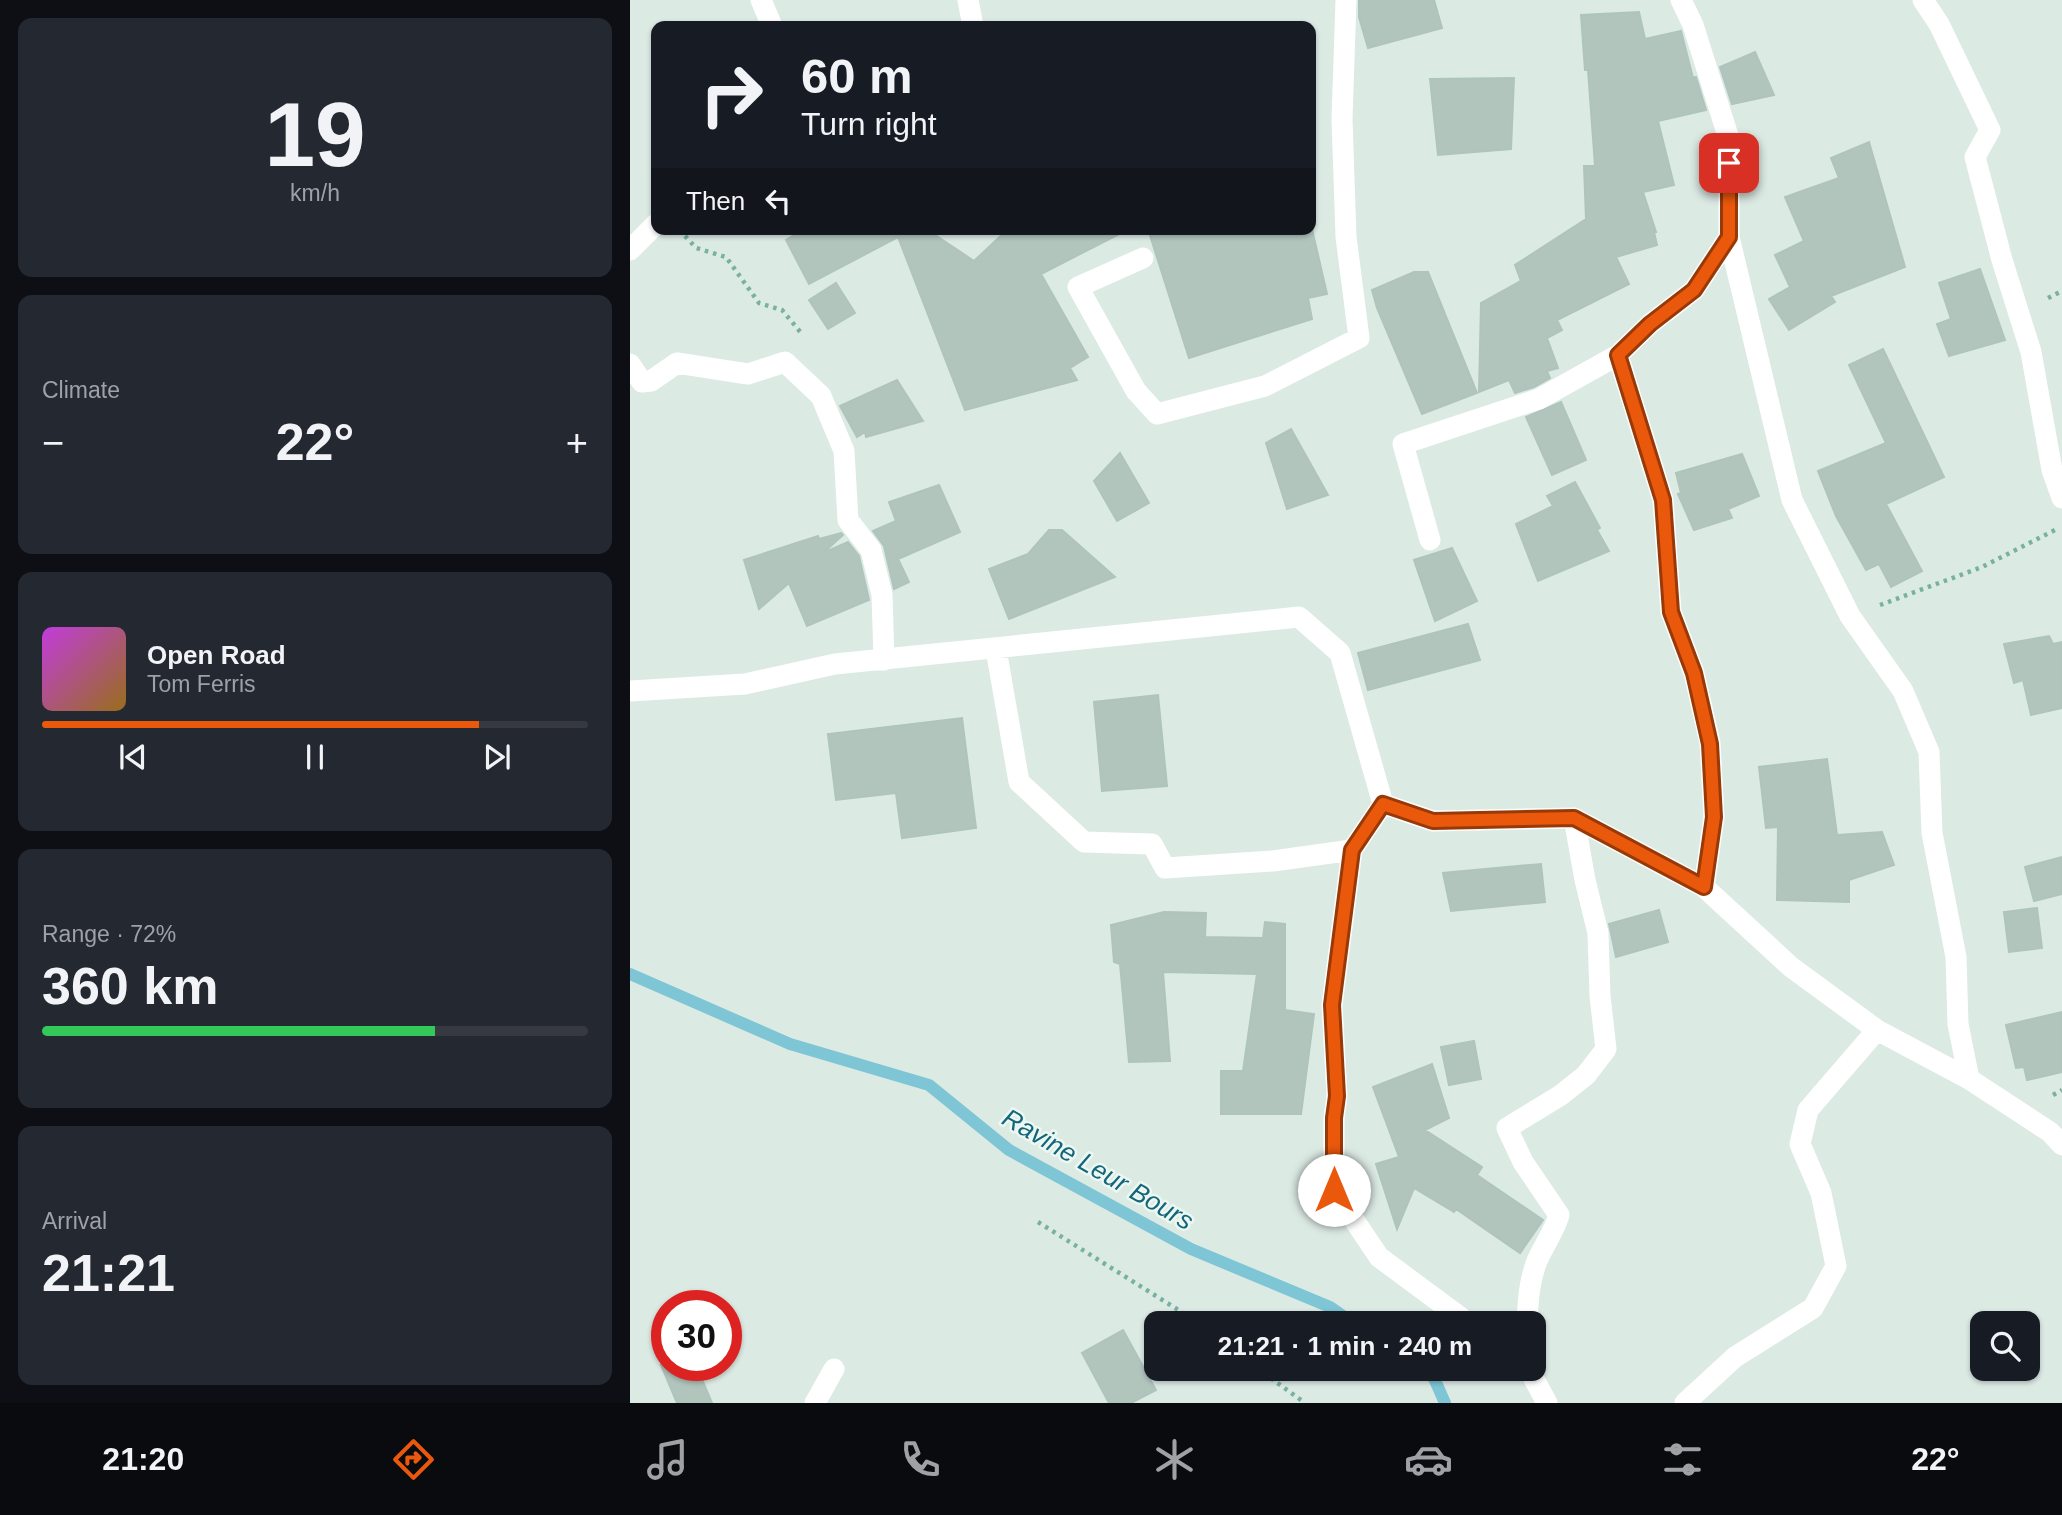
<!DOCTYPE html>
<meta charset="utf-8">
<style>
body{margin:0;font-family:Arial,sans-serif;background:#242831;color:#f1f3f6;height:100vh;display:flex;flex-direction:column;font-size:26px;white-space:nowrap}
*{box-sizing:border-box;margin:0}
p{font-size:23px;color:#9ea1a6}
.icon{flex:none;width:38px;height:38px;fill:none;stroke:currentColor;stroke-width:2;stroke-linecap:round;stroke-linejoin:round}
.map{position:relative;flex:1;overflow:hidden}
.side{display:flex;flex-direction:column;gap:18px;padding:18px;background:#0d0f14;width:630px}
.side>*{flex:none}
.guide{position:absolute;left:21px;top:21px;width:665px;height:214px;border-radius:14px;box-shadow:0 2px 5px #0004;background:#171b24;color:#f1f3f6;overflow:hidden}
.fabs{position:absolute;left:1340px;top:1311px;display:grid;gap:14px}
.fabs a{display:grid;place-items:center;width:70px;height:70px;border-radius:14px;background:#171b24;box-shadow:0 2px 5px #0004;font-size:35px}
.speed{position:absolute;left:21px;top:1290px;display:flex;gap:14px;font-size:35px;font-weight:700;text-align:center}
.speed>*{display:grid;place-content:center;width:91px;height:91px;border-radius:50%;background:#171b24;box-shadow:0 2px 5px #0004;line-height:1}
.speed .limit{border:10px solid #d22;background:#fff;color:#111}
.pin{position:absolute;display:grid;place-items:center;width:60px;height:60px;color:#fff;margin:-30px;border-radius:14px;box-shadow:0 4px 10px #0006}
.me{position:absolute;width:77px;margin:-38px;rotate:0deg;stroke-linejoin:round;filter:drop-shadow(0 0 5px #0008)}
.turn{display:flex;align-items:center;gap:24px;height:147px;padding:0 35px;font-size:32px}
.turn .icon{width:91px;height:91px;stroke-width:2.5}
.turn b{display:block;font-size:49px;line-height:60px}
.then{display:flex;align-items:center;height:66px;padding:0 35px;background:#0003;gap:14px;font-size:26px}
.big{font-size:52px;font-weight:600;line-height:1.1}
.side .card{flex:1;display:flex;flex-direction:column;justify-content:center;gap:10px;min-width:0;padding:0 24px;border-radius:14px;background:#242831}
.side .dial{align-items:center;gap:0}
.dial b{font-size:91px;line-height:1}
.song{display:flex;align-items:center;gap:21px}
.cover{width:84px;height:84px;border-radius:10px;background:linear-gradient(135deg,hsl(290 70% 55%),hsl(40 70% 35%))}
.played{height:7px;border-radius:4px;background:linear-gradient(90deg,#ea580c 80%,#363941 80%)}
.keys{display:flex;justify-content:space-around;direction:ltr}
.heat{display:flex;justify-content:space-between;align-items:center;font-size:38px;direction:ltr}
.charge{height:10px;border-radius:5px;background:linear-gradient(90deg,#34c759 72%,#363941 0)}
.trip{position:absolute;left:514px;top:1311px;width:402px;height:70px;border-radius:14px;background:#171b24;box-shadow:0 2px 5px #0004;font-weight:600;line-height:70px;text-align:center}
.dock{display:flex;height:112px;justify-content:space-around;align-items:center;background:#090b0e;color:#9ea1a6}
.dock .icon{width:49px;height:49px}
.dock .current{color:#ea580c}
.dock b{font-size:32px;color:#f1f3f6}
main{display:flex;flex:1;min-height:0}
.map>svg:first-child{display:block}
</style>
<main>
<section class="side">
<div class="card dial"><b>19</b><p>km/h</p></div>
<div class="card"><p>Climate</p>
<div class="heat"><a>−</a><b class="big">22°</b><a>+</a></div>
</div>
<div class="card">
<div class="song"><i class="cover"></i><div><b>Open Road</b><p>Tom Ferris</p></div></div>
<div class="played"></div>
<div class="keys"><svg class="icon" aria-label="previous" viewBox="0 0 24 24"><path d="M18 5L8 12l10 7zM5 5v14"/></svg><svg class="icon" aria-label="pause" viewBox="0 0 24 24"><path d="M8 5v14M16 5v14"/></svg><svg class="icon" aria-label="next" viewBox="0 0 24 24"><path d="M6 5l10 7-10 7zM19 5v14"/></svg></div>
</div>
<div class="card"><p>Range · 72%</p><b class="big">360 km</b><div class="charge"></div></div>
<div class="card"><p>Arrival</p><b class="big">21:21</b></div>
</section>
<div class="map">
<svg width="1432" height="1403" viewBox="0 0 1432 1403">
<rect width="100%" height="100%" fill="#dceae4"/>
<g fill="none" stroke-linecap="round" stroke-linejoin="round">
<!-- stream -->
<path stroke="#7ec5d5" stroke-width="12" d="M 0,974 L 160,1044 L 299,1085 L 379,1150 L 561,1249 L 700,1307 L 723,1323
M 790,1368 L 804,1378 L 815,1403"/>
</g>
<!-- building -->
<path fill="#b1c5bd" stroke="#aec4bc" stroke-width="2" d="M 729,0 L 804,0 L 812,28 L 738,48 L 729,17 Z
M 1009,12 L 1015,39 L 1051,31 L 1063,78 L 1066,77 L 1076,110 L 1028,121 L 1044,185 L 1013,192 L 1026,232 L 1024,232 L 1027,245 L 986,257 L 999,284 L 927,320 L 932,330 L 917,338 L 928,368 L 917,371 L 920,378 L 904,387 L 885,393 L 879,380 L 849,392 L 851,303 L 891,281 L 885,265 L 956,219 L 954,166 L 965,166 L 958,70 L 955,70 L 951,15 Z
M 1125,52 L 1144,95 L 1102,104 L 1090,67 Z
M 884,78 L 881,149 L 808,155 L 800,79 Z
M 1239,142 L 1275,267 L 1201,296 L 1205,302 L 1159,330 L 1139,299 L 1160,287 L 1145,255 L 1174,241 L 1155,197 L 1209,178 L 1201,158 Z
M 175,229 L 296,229 L 344,261 L 378,229 L 499,229 L 411,274 L 458,357 L 440,368 L 447,380 L 335,410 L 268,237 L 179,284 L 156,240 Z
M 518,229 L 682,229 L 697,294 L 678,298 L 682,319 L 559,358 Z
M 1350,269 L 1375,340 L 1319,356 L 1307,324 L 1321,319 L 1309,283 Z
M 784,272 L 798,272 L 847,393 L 792,414 L 747,308 L 742,290 Z
M 206,283 L 225,313 L 198,329 L 179,300 Z
M 1253,349 L 1314,477 L 1256,504 L 1292,571 L 1261,587 L 1249,564 L 1236,570 L 1206,516 L 1188,471 L 1256,443 L 1219,365 Z
M 267,380 L 293,421 L 236,437 L 235,432 L 227,437 L 210,406 Z
M 931,402 L 956,460 L 922,475 L 896,417 Z
M 661,429 L 698,495 L 657,509 L 636,443 Z
M 490,453 L 519,503 L 487,521 L 464,481 Z
M 1112,454 L 1129,496 L 1098,509 L 1102,518 L 1064,530 L 1048,494 L 1051,493 L 1046,473 Z
M 945,482 L 970,528 L 967,530 L 979,551 L 908,581 L 886,524 L 923,506 L 917,496 Z
M 309,485 L 330,532 L 268,559 L 279,582 L 264,589 L 254,546 L 243,531 L 266,521 L 259,502 Z
M 419,530 L 432,530 L 485,577 L 379,619 L 359,569 L 398,554 Z
M 211,533 L 213,535 L 193,553 L 218,542 L 229,556 L 239,600 L 177,626 L 159,583 L 129,609 L 114,560 L 188,536 L 189,539 Z
M 822,548 L 847,601 L 805,621 L 784,560 Z
M 838,624 L 850,660 L 738,690 L 728,653 Z
M 1419,636 L 1423,644 L 1432,642 L 1432,708 L 1401,715 L 1393,680 L 1384,683 L 1374,644 Z
M 528,695 L 537,786 L 472,791 L 464,702 Z
M 332,718 L 346,828 L 272,838 L 266,793 L 206,800 L 198,734 Z
M 1197,759 L 1207,835 L 1252,832 L 1264,865 L 1219,880 L 1219,902 L 1147,900 L 1148,827 L 1136,828 L 1129,767 Z
M 1432,857 L 1432,894 L 1404,901 L 1395,867 Z
M 911,864 L 915,902 L 821,911 L 813,873 Z
M 1407,908 L 1412,948 L 1379,952 L 1374,912 Z
M 1029,910 L 1038,942 L 986,957 L 979,924 Z
M 534,912 L 576,913 L 575,937 L 633,938 L 635,922 L 655,924 L 655,1010 L 684,1014 L 671,1114 L 591,1114 L 591,1071 L 613,1071 L 627,974 L 533,972 L 540,1061 L 499,1062 L 490,964 L 484,962 L 481,925 Z
M 1432,1012 L 1432,1072 L 1397,1080 L 1394,1067 L 1386,1068 L 1376,1025 Z
M 844,1041 L 851,1079 L 819,1085 L 811,1047 Z
M 802,1064 L 819,1118 L 795,1130 L 852,1167 L 847,1175 L 913,1220 L 890,1253 L 826,1209 L 824,1212 L 784,1188 L 767,1229 L 746,1164 L 769,1157 L 743,1087 Z
M 493,1330 L 526,1390 L 501,1403 L 479,1403 L 452,1353 Z
M 31,1365 L 66,1365 L 82,1403 L 47,1403 Z"/>
<g fill="none" stroke-linecap="round" stroke-linejoin="round">
<!-- path -->
<path stroke="#79b1a1" stroke-width="4.5" stroke-dasharray="3.5 5" stroke-linecap="butt" d="M 55,236 L 66,248 L 96,257 L 129,303 L 152,310 L 172,334
M 1418,298 L 1432,291
M 1250,605 L 1352,567 L 1425,530
M 1423,1095 L 1432,1090
M 408,1222 L 550,1311 L 565,1323
M 627,1368 L 675,1403"/>
<!-- minor -->
<path stroke="#fff" stroke-width="21" d="M 131,0 L 142,26
M 338,0 L 343,26
M 1051,0 L 1063,25 L 1099,139 L 1099,237 L 1162,500 L 1220,616 L 1273,691 L 1299,752 L 1302,833 L 1326,957 L 1328,1024 L 1339,1079
M 1293,0 L 1309,24 L 1360,130 L 1345,157 L 1372,260 L 1401,352 L 1422,470 L 1432,498
M 0,250 L 26,224
M 513,258 L 448,287 L 506,391 L 527,414 L 635,386 L 729,338 L 716,237 L 712,119 L 716,0
M 0,364 L 12,382 L 21,381 L 47,363 L 118,374 L 155,362 L 191,396 L 214,451 L 218,520 L 241,550 L 252,595 L 254,660
M 800,540 L 773,444 L 909,399 L 988,355
M 366,649 L 389,782 L 454,842 L 522,844 L 535,868 L 643,861 L 722,850 L 753,804
M 0,691 L 115,684 L 205,664 L 669,617 L 710,653 L 753,804 L 803,821 L 944,818 L 1074,887 L 1161,967 L 1247,1030 L 1339,1079 L 1420,1132 L 1432,1145
M 722,850 L 702,1005 L 707,1096 L 704,1118 L 704,1190 L 749,1257 L 838,1323
M 1074,887 L 1084,817 L 1080,743 L 1064,673 L 1041,612 L 1033,500 L 988,355 L 1020,324 L 1064,290 L 1099,237
M 897,1323 C 898,1302 899,1281 907,1261 C 914,1245 924,1232 929,1215 L 893,1162 L 877,1128 L 931,1095 L 956,1075 L 976,1049 L 970,996 L 968,933 L 955,880 L 944,818
M 902,1368 L 904,1379 L 917,1403
M 185,1403 L 204,1369
M 1055,1403 L 1105,1357 L 1183,1308 L 1206,1266 L 1191,1193 L 1170,1144 L 1178,1110 L 1247,1030"/>
</g>
<g fill="none" stroke-linecap="round" stroke-linejoin="round">
<defs>
<path id="route" d="M 704,1190 L 704,1118 L 707,1096 L 702,1005 L 722,850 L 753,804 L 803,821 L 944,818 L 1074,887 L 1084,817 L 1080,744 L 1064,673 L 1041,612 L 1033,500 L 988,355 L 1020,324 L 1064,290 L 1099,237 L 1099,163"/>
</defs>
<!-- route casing -->
<use href="#route" stroke="#983908" stroke-width="18"/>
<!-- route -->
<use href="#route" stroke="#ea580c" stroke-width="12"/>
</g>
<g text-anchor="middle" dominant-baseline="central" stroke-width="5" stroke-linejoin="round" paint-order="stroke">
<!-- water labels -->
<g font-size="26" font-style="italic" fill="#13667a" stroke="#ecf7f2">
<text transform="translate(468 1169) rotate(30)">Ravine Leur Bours</text>
</g>
</g>
</svg>
<div class="fabs">
<a><svg class="icon" aria-label="search" viewBox="0 0 24 24"><circle cx="10" cy="10" r="6"/><path d="M15 15l6 6"/></svg></a>
</div>
<div class="speed"><div class="limit">30</div></div>
<div class="pin" style="left:1099px;top:163px;background:#d93025"><svg class="icon" aria-label="arrive" viewBox="0 0 24 24"><path d="M6 21V4h12l-3 4 3 4H6"/></svg></div>
<svg class="me" style="left:704px;top:1190px" viewBox="-20 -20 40 40"><circle r="19" fill="#fff"/><path d="M0-13L10 11 0 6-10 11z" fill="#ea580c"/></svg>
<div class="trip">21:21 · 1 min · 240 m</div>
<div class="guide">
<div class="turn"><svg class="icon" aria-label="right" viewBox="0 0 24 24"><path d="M7 20v-9h11M14 6l5 5-5 5"/></svg><div><b>60 m</b>Turn right</div></div>
<div class="then">Then<svg class="icon" aria-label="left" viewBox="0 0 24 24"><path d="M17 20v-9H6M10 6l-5 5 5 5"/></svg></div>
</div>
</div>
</main>
<nav class="dock">
<b>21:20</b>
<svg class="icon current" aria-label="directions" viewBox="0 0 24 24"><path d="M12 3l9 9-9 9-9-9zM9 14v-3h6M13 9l2 2-2 2"/></svg>
<svg class="icon" aria-label="music" viewBox="0 0 24 24"><path d="M9 18V5l10-2v13"/><circle cx="6" cy="18" r="3"/><circle cx="16" cy="16" r="3"/></svg>
<svg class="icon" aria-label="phone" viewBox="0 0 24 24"><path d="M5 4h4l2 5-3 2q2 4 5 5l2-3 5 2v4C11 20 4 13 5 4z"/></svg>
<svg class="icon" aria-label="climate" viewBox="0 0 24 24"><path d="M12 3v18M4 7l16 10M4 17L20 7"/></svg>
<svg class="icon" aria-label="car" viewBox="0 0 24 24"><path d="M5 17H2v-5l4-1 3-4h7l3 4 3 1v5h-3M9 17h6M6 11h13"/><circle cx="7" cy="17" r="2"/><circle cx="17" cy="17" r="2"/></svg>
<svg class="icon" aria-label="filters" viewBox="0 0 24 24"><path d="M4 7h16M4 17h16"/><circle cx="9" cy="7" r="2"/><circle cx="15" cy="17" r="2"/></svg>
<b>22°</b>
</nav>
